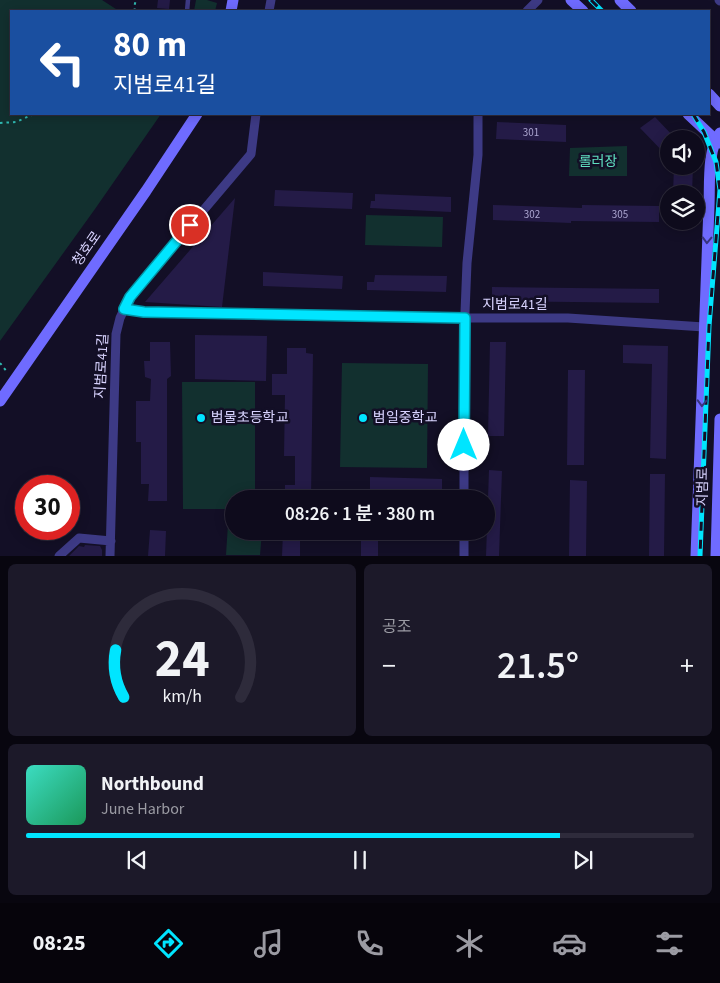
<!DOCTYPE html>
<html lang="ko">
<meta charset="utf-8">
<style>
body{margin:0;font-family:"Source Sans 3","Noto Sans KR",sans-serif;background:#1c1929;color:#f1f3f6;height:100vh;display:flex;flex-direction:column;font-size:19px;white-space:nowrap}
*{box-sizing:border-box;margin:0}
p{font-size:16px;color:#9b9ba3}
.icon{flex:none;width:28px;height:28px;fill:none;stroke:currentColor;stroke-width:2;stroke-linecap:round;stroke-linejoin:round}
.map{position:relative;height:556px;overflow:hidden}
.panel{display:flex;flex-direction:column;gap:8px;padding:8px;background:#08060f;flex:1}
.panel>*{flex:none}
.hud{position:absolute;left:10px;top:10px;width:700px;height:105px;border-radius:0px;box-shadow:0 2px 12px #0003,0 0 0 1px #2e2b3b;background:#1a4fa0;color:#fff;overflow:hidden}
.controls{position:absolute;left:660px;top:130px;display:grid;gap:10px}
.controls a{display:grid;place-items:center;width:45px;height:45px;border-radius:50%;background:#0e0b1c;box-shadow:0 2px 12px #0003,0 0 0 1px #2e2b3b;font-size:25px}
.speed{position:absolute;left:15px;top:475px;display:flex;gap:10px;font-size:25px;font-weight:700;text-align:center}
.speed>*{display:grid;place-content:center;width:65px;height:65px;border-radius:50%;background:#0e0b1c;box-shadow:0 2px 12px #0003,0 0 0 1px #2e2b3b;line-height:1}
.speed .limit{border:8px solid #d22;background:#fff;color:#111}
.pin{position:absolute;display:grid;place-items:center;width:42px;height:42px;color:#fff;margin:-21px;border:2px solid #fff;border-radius:50%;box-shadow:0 1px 5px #0007}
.me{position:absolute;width:55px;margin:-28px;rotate:0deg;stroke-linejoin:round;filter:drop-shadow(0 0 4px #0008)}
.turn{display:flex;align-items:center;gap:18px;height:105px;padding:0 20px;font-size:22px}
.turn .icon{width:65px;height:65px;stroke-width:2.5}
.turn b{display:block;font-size:35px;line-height:42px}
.big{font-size:38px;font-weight:600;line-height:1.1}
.panel .tile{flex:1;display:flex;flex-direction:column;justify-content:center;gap:8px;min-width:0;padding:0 18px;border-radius:8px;background:#1c1929}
.panel .dial{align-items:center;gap:0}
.dial svg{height:130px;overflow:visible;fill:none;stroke:#2e2b3b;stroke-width:7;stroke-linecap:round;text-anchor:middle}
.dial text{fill:#f1f3f6;stroke:none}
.song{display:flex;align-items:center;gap:15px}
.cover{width:60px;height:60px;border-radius:8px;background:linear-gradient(135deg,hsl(170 70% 55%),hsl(150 70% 35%))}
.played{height:5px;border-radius:2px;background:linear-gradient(90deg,#00e5ff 80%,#2e2b3b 80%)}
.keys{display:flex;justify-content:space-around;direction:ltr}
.heat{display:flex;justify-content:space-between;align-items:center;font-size:28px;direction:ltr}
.panel .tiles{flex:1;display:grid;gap:8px;grid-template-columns:1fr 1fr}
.tile:last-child{grid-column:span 2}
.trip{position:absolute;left:225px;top:490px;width:270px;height:50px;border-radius:25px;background:#0e0b1c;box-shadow:0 2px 12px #0003,0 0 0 1px #2e2b3b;font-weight:600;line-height:50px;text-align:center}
.menu{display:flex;height:80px;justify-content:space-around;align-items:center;background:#06040b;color:#9b9ba3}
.menu .icon{width:35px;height:35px}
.menu .on{color:#00e5ff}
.menu b{font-size:22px;color:#f1f3f6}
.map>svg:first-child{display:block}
</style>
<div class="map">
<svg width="720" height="556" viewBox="0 0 720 556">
<rect width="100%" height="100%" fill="#130f26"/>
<!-- green -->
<path fill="#12302f" d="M 0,0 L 102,0 L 119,11 L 11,11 L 11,114 L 161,114 L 95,209 L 0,341 Z
M 196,0 L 207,0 L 217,3 L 215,11 L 194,11 Z
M 627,146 L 627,176 L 569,176 L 570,148 Z
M 366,215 L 443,217 L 442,247 L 365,245 Z
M 342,363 L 428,364 L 427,468 L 340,467 Z
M 182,382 L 255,382 L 255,499 L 234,499 L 234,509 L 183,509 Z
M 228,524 L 234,524 L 234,531 L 262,531 L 260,555 L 226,555 Z"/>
<!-- building -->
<path fill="#241b47" d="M 158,0 L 170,0 L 169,9 L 157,8 Z
M 655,117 L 676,139 L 669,139 L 669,158 L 640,128 Z
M 497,122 L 566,125 L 566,142 L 496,139 Z
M 674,166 L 693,166 L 692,194 L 673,194 Z
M 275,190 L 353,193 L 352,209 L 274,206 Z
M 375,194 L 451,197 L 451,212 L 370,208 L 371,201 L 375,201 Z
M 235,198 L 222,307 L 145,302 Z
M 493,205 L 582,208 L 582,205 L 659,206 L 659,222 L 571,221 L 571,223 L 493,220 Z
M 263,272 L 343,276 L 342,289 L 263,286 Z
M 375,275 L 447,276 L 446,292 L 367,290 L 367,282 L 374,282 Z
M 492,287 L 659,289 L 659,303 L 492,301 Z
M 195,335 L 267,336 L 266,381 L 195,379 Z
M 150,342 L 170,342 L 171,376 L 167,379 L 167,501 L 148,501 L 149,484 L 141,484 L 141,442 L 136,442 L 136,401 L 150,401 L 151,379 L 145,377 L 144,361 L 150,361 Z
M 490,342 L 506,342 L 504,436 L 488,436 Z
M 623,345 L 668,346 L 666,459 L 650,458 L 652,364 L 623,363 Z
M 287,348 L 306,348 L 306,353 L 313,354 L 311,499 L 285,499 L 285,485 L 295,485 L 295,456 L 284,456 L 285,395 L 272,395 L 272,374 L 287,374 Z
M 568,370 L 585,370 L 584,465 L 567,465 Z
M 489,470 L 502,471 L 499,556 L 486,556 Z
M 650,474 L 665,474 L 664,556 L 649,556 Z
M 370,477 L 442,479 L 442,499 L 370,499 Z
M 570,480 L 587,481 L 586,556 L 569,556 Z
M 150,530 L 166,531 L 165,556 L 148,556 Z
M 283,532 L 300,532 L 300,556 L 282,556 Z
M 361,538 L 378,538 L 378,556 L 361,556 Z
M 85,545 L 100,546 L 102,550 L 102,556 L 69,556 L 79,546 L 84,547 Z"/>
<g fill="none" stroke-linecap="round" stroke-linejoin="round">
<!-- path -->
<path stroke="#2fb8b0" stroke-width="2" stroke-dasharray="2.5 4" stroke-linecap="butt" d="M 135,11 L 134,7 L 136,0
M 0,123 L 16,122 L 34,114
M 0,363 L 8,373"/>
<!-- service -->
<path stroke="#3d3a85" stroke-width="4.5" d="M 187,11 L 188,0"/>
<!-- minor -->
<path stroke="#3d3a85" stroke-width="9" d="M 719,0 L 720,1
M 269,11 L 271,0
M 527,11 L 538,0
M 124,309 L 144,312 L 465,318 L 568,318 L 704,327
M 464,499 L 464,337 L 467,263 L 478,155 L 478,114
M 59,556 L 79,538 L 111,541
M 110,556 L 116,334 L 120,318 L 130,297 L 251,154 L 256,114
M 464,556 L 464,531"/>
<!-- secondary -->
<path stroke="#6f6bff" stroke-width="11" d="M 571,0 L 583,11
M 620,0 L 631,11
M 231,11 L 233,0
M 709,94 L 720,106
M 688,114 L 719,143
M 0,401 L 146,191 L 197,114
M 696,556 L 709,206 C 710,184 707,150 720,133
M 716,556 L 720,419"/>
<defs>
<path id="rail" d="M 591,0 L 602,11
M 693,114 L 704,132 L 716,162 L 720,190 L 709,326 L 700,556"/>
</defs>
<!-- rail casing -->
<use href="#rail" stroke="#00e5ff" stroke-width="5"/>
<!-- rail -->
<use href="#rail" stroke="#130f26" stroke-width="3" stroke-dasharray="9" stroke-linecap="butt"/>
</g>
<!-- one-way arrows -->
<defs><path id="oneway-chevron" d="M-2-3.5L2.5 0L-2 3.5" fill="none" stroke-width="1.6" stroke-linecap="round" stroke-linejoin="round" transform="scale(1.25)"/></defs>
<g stroke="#38347d">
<use href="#oneway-chevron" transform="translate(707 240) rotate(92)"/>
<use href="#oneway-chevron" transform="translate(702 403) rotate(92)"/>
</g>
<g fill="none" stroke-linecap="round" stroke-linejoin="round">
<defs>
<path id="route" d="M 190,225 L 130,297 L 124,309 L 144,312 L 465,318 L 464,445"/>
</defs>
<!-- route casing -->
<use href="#route" stroke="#0095a6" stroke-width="12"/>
<!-- route -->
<use href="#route" stroke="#00e5ff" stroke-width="9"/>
</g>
<!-- markers -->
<g fill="#00e5ff" stroke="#130f26" stroke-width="2">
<circle cx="201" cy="418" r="5"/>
<circle cx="363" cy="418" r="5"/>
</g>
<g text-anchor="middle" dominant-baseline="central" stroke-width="5" stroke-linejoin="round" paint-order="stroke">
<!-- number labels -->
<g font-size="11" fill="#aca6d1">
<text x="531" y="132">301</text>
<text x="532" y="214">302</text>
<text x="620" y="214">305</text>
</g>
<!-- park labels -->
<g font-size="14" fill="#5fe0c0" stroke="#130f26">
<text x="598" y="162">롤러장</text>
</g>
<!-- street labels -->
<g font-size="14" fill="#d9d4ff" stroke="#130f26">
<text transform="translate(87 249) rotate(-55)">청호로</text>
<text x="515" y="305">지범로41길</text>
<text transform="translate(102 366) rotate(-87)">지범로41길</text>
<text transform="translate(703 487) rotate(-89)">지범로</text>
</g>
<!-- poi labels -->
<g font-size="14" fill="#d9d4ff" stroke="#130f26" text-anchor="start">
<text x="211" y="418">범물초등학교</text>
<text x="373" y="418">범일중학교</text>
</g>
</g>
</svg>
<div class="controls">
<a><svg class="icon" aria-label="sound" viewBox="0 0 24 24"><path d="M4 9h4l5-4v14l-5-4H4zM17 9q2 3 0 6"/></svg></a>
<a><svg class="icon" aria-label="layers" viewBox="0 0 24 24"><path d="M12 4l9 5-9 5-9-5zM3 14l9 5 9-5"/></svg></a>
</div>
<div class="speed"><div class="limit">30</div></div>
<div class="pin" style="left:190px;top:225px;background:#d93025"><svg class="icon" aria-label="arrive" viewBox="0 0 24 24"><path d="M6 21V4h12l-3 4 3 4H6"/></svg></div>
<svg class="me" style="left:464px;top:445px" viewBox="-20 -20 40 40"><circle r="19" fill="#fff"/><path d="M0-13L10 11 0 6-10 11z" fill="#00e5ff"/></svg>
<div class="trip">08:26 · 1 분 · 380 m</div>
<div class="hud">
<div class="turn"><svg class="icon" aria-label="left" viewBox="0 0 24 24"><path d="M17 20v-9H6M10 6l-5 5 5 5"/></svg><div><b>80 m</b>지범로41길</div></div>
</div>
</div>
<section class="panel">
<div class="tiles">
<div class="tile dial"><svg viewBox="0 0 100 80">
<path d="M14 69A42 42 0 1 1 86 69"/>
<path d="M14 69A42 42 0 0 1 9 40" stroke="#00e5ff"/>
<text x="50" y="56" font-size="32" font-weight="700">24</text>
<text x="50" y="72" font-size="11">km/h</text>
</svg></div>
<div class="tile"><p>공조</p>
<div class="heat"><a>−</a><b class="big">21.5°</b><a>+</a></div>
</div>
<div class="tile">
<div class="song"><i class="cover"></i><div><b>Northbound</b><p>June Harbor</p></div></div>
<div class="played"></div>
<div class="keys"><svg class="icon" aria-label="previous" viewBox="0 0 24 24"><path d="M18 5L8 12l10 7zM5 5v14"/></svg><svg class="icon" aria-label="pause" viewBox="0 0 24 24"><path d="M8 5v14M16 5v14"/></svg><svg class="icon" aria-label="next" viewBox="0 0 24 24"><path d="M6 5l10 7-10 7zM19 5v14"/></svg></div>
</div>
</div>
</section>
<nav class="menu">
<b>08:25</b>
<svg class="icon on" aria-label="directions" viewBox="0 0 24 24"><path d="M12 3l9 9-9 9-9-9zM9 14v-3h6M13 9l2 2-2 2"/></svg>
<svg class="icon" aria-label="music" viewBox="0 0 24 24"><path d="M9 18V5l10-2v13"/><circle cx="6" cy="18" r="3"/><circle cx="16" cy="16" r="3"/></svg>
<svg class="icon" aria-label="phone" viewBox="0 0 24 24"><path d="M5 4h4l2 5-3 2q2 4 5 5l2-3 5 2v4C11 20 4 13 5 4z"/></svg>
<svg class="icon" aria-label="climate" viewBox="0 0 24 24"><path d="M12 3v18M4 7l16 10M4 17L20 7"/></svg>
<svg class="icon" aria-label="car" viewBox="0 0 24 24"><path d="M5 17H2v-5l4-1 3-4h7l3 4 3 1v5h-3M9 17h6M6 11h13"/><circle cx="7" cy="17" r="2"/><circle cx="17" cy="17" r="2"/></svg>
<svg class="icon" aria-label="filters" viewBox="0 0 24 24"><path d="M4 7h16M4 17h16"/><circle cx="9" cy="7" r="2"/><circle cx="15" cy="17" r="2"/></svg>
</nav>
